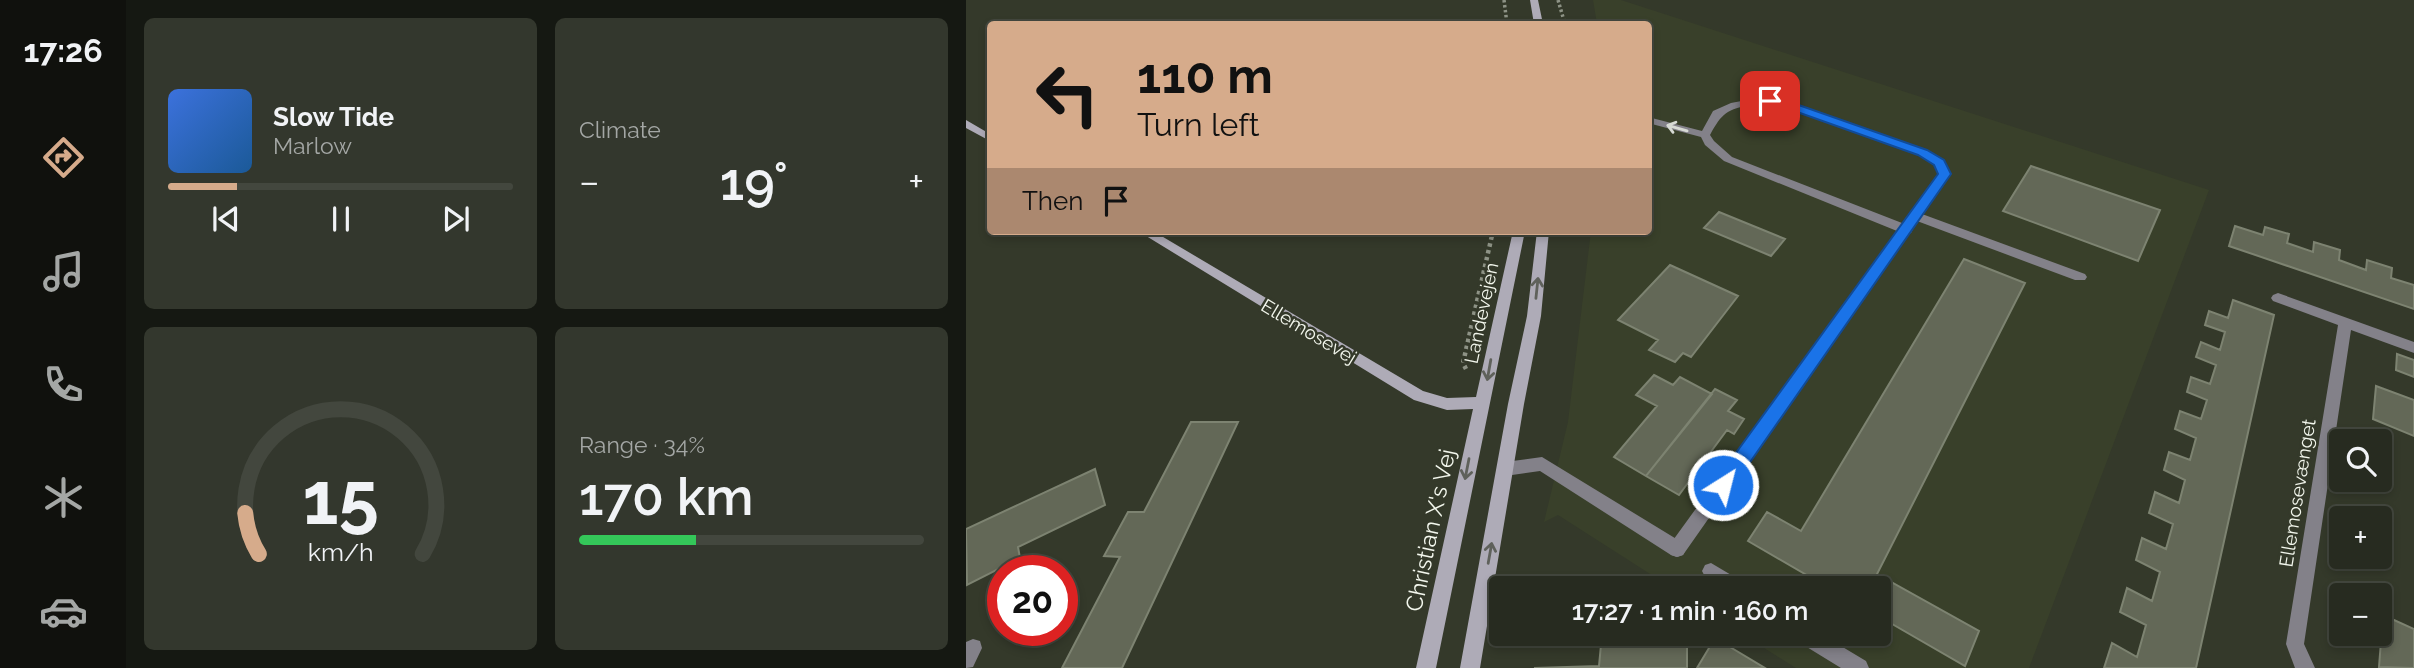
<!DOCTYPE html>
<meta charset="utf-8">
<style>
body{margin:0;font-family:Raleway,sans-serif;background:#33372d;color:#f1f3f6;height:100vh;display:flex;flex-direction:column;font-size:26px;white-space:nowrap}
*{box-sizing:border-box;margin:0}
p{font-size:23px;color:#a4a7a5}
.icon{flex:none;width:38px;height:38px;fill:none;stroke:currentColor;stroke-width:2;stroke-linecap:round;stroke-linejoin:round}
.map{position:relative;flex:1;overflow:hidden}
.side{display:flex;flex-direction:column;gap:18px;padding:18px;background:#151812;width:840px}
.side>*{flex:none}
.hud{position:absolute;left:21px;top:21px;width:665px;height:214px;border-radius:7px;box-shadow:0 4px 10px #0003,0 0 0 2px #43473e;background:#d6ab8b;color:#111;overflow:hidden}
.tools{position:absolute;left:1363px;top:429px;display:grid;gap:14px}
.tools a{display:grid;place-items:center;width:63px;height:63px;border-radius:7px;background:#272b20;box-shadow:0 4px 10px #0003,0 0 0 2px #43473e;font-size:35px}
.speed{position:absolute;left:21px;top:555px;display:flex;gap:14px;font-size:35px;font-weight:700;text-align:center}
.speed>*{display:grid;place-content:center;width:91px;height:91px;border-radius:50%;background:#272b20;box-shadow:0 4px 10px #0003,0 0 0 2px #43473e;line-height:1}
.speed .limit{border:10px solid #d22;background:#fff;color:#111}
.pin{position:absolute;display:grid;place-items:center;width:60px;height:60px;color:#fff;margin:-30px;border-radius:14px;box-shadow:0 4px 10px #0006}
.me{position:absolute;width:77px;margin:-38px;rotate:36deg;stroke-linejoin:round;filter:drop-shadow(0 0 5px #0008)}
.turn{display:flex;align-items:center;gap:24px;height:147px;padding:0 35px;font-size:32px}
.turn .icon{width:91px;height:91px;stroke-width:2.5}
.turn b{display:block;font-size:49px;line-height:60px}
.then{display:flex;align-items:center;height:66px;padding:0 35px;background:#0003;gap:14px;font-size:26px}
.big{font-size:52px;font-weight:600;line-height:1.1}
.side .widget{flex:1;display:flex;flex-direction:column;justify-content:center;gap:10px;min-width:0;padding:0 24px;border-radius:10px;background:#33372d}
.side .dial{align-items:center;gap:0}
.dial svg{height:182px;overflow:visible;fill:none;stroke:#43473e;stroke-width:7;stroke-linecap:round;text-anchor:middle}
.dial text{fill:#f1f3f6;stroke:none}
.song{display:flex;align-items:center;gap:21px}
.cover{width:84px;height:84px;border-radius:10px;background:linear-gradient(135deg,hsl(220 70% 55%),hsl(210 70% 35%))}
.played{height:7px;border-radius:4px;background:linear-gradient(90deg,#d6ab8b 20%,#43473e 20%)}
.keys{display:flex;justify-content:space-around;direction:ltr}
.heat{display:flex;justify-content:space-between;align-items:center;font-size:38px;direction:ltr}
.charge{height:10px;border-radius:5px;background:linear-gradient(90deg,#34c759 34%,#43473e 0)}
.side .tiles{flex:1;display:grid;gap:18px;grid-template-columns:repeat(2,1fr)}
.trip{position:absolute;left:523px;top:576px;width:402px;height:70px;border-radius:7px;background:#272b20;box-shadow:0 4px 10px #0003,0 0 0 2px #43473e;font-weight:600;line-height:70px;text-align:center}
main{display:flex;flex:1;min-height:0}
.menu{display:flex;flex-direction:column;width:126px;justify-content:space-around;align-items:center;background:#10110d;color:#a4a7a5}
.menu .icon{width:49px;height:49px}
.menu .active{color:#d6ab8b}
.menu b{font-size:32px;color:#f1f3f6}
.map>svg:first-child{display:block}
</style>
<main>
<nav class="menu">
<b>17:26</b>
<svg class="icon active" aria-label="directions" viewBox="0 0 24 24"><path d="M12 3l9 9-9 9-9-9zM9 14v-3h6M13 9l2 2-2 2"/></svg>
<svg class="icon" aria-label="music" viewBox="0 0 24 24"><path d="M9 18V5l10-2v13"/><circle cx="6" cy="18" r="3"/><circle cx="16" cy="16" r="3"/></svg>
<svg class="icon" aria-label="phone" viewBox="0 0 24 24"><path d="M5 4h4l2 5-3 2q2 4 5 5l2-3 5 2v4C11 20 4 13 5 4z"/></svg>
<svg class="icon" aria-label="climate" viewBox="0 0 24 24"><path d="M12 3v18M4 7l16 10M4 17L20 7"/></svg>
<svg class="icon" aria-label="car" viewBox="0 0 24 24"><path d="M5 17H2v-5l4-1 3-4h7l3 4 3 1v5h-3M9 17h6M6 11h13"/><circle cx="7" cy="17" r="2"/><circle cx="17" cy="17" r="2"/></svg>
</nav>
<section class="side">
<div class="tiles">
<div class="widget">
<div class="song"><i class="cover"></i><div><b>Slow Tide</b><p>Marlow</p></div></div>
<div class="played"></div>
<div class="keys"><svg class="icon" aria-label="previous" viewBox="0 0 24 24"><path d="M18 5L8 12l10 7zM5 5v14"/></svg><svg class="icon" aria-label="pause" viewBox="0 0 24 24"><path d="M8 5v14M16 5v14"/></svg><svg class="icon" aria-label="next" viewBox="0 0 24 24"><path d="M6 5l10 7-10 7zM19 5v14"/></svg></div>
</div>
<div class="widget"><p>Climate</p>
<div class="heat"><a>−</a><b class="big">19°</b><a>+</a></div>
</div>
<div class="widget dial"><svg viewBox="0 0 100 80">
<path d="M14 69A42 42 0 1 1 86 69"/>
<path d="M14 69A42 42 0 0 1 8 51" stroke="#d6ab8b"/>
<text x="50" y="56" font-size="32" font-weight="700">15</text>
<text x="50" y="72" font-size="11">km/h</text>
</svg></div>
<div class="widget"><p>Range · 34%</p><b class="big">170 km</b><div class="charge"></div></div>
</div>
</section>
<div class="map">
<svg width="1448" height="668" viewBox="0 0 1448 668">
<rect width="100%" height="100%" fill="#34392a"/>
<!-- built -->
<path fill="#39402a" d="M 627,0 L 655,0 L 1243,190 L 1063,668 L 830,668 L 776,634 L 914,634 L 914,588 L 706,588 L 592,515 L 578,522 L 602,422 L 625,231 L 682,231 L 682,24 L 631,24 Z"/>
<!-- building -->
<path fill="#636857" stroke="#7d8371" stroke-width="2" d="M 1065,166 L 1194,210 L 1172,261 L 1037,211 Z
M 753,212 L 819,239 L 805,256 L 738,228 Z
M 1269,226 L 1297,235 L 1299,227 L 1323,234 L 1321,243 L 1347,252 L 1348,242 L 1374,250 L 1373,260 L 1400,270 L 1401,260 L 1426,268 L 1425,278 L 1448,285 L 1448,309 L 1263,246 Z
M 998,259 L 1059,283 L 911,574 L 1013,631 L 999,666 L 914,617 L 914,588 L 863,588 L 782,541 L 801,512 L 835,531 Z
M 704,265 L 772,296 L 725,357 L 717,353 L 709,362 L 683,350 L 692,340 L 652,320 Z
M 1267,300 L 1308,315 L 1230,668 L 1138,668 L 1146,643 L 1171,657 L 1180,625 L 1154,612 L 1161,588 L 1186,601 L 1194,572 L 1170,560 L 1176,538 L 1200,549 L 1207,524 L 1183,513 L 1189,492 L 1213,503 L 1219,480 L 1198,470 L 1203,452 L 1224,460 L 1230,438 L 1209,429 L 1214,411 L 1235,419 L 1241,400 L 1221,392 L 1225,377 L 1244,384 L 1250,365 L 1230,357 L 1235,342 L 1254,350 L 1259,332 L 1239,325 L 1243,311 L 1262,318 Z
M 1431,354 L 1448,360 L 1448,377 L 1430,370 Z
M 688,375 L 707,385 L 714,377 L 746,394 L 680,476 L 648,457 L 691,406 L 670,395 Z
M 1410,386 L 1448,400 L 1448,436 L 1407,419 Z
M 749,389 L 771,400 L 762,411 L 778,419 L 768,434 L 761,430 L 713,495 L 680,476 Z
M 225,422 L 272,422 L 156,668 L 96,668 L 154,557 L 138,556 L 162,512 L 178,512 Z
M 129,469 L 139,505 L 52,547 L 54,558 L 1,585 L 0,529 Z
M 1417,615 L 1448,629 L 1448,668 L 1413,667 Z
M 636,634 L 721,634 L 721,668 L 568,668 L 633,666 Z
M 749,638 L 799,668 L 731,668 Z"/>
<g fill="none" stroke-linecap="round" stroke-linejoin="round">
<!-- path-far1 -->
<path stroke="#8e9386" stroke-width="3.5" stroke-dasharray="2.5 2.5" stroke-linecap="butt" d="M 538,0 L 541,24
M 592,0 L 599,24"/>
<!-- path -->
<path stroke="#8e9386" stroke-width="4.5" stroke-dasharray="3.5 3.5" stroke-linecap="butt" d="M 500,369 L 497,363 L 527,231"/>
<!-- lane -->
<path fill="#838189" fill-rule="evenodd" d="M 786,99 L 827,103 L 961,151 L 977,160 L 984,174 L 956,214 L 1119,274 L 1121,277 L 1119,280 L 1109,280 L 951,221 L 945,233 L 942,234 L 717,555 L 711,557 L 705,555 L 702,549 L 705,543 L 931,231 L 758,161 L 739,145 L 735,137 L 682,123 L 682,117 L 736,131 L 747,111 L 765,103 ZM 786,105 L 821,108 L 953,155 L 968,164 L 972,174 L 936,223 L 766,157 L 748,141 L 744,135 C 756,113 761,109 786,105 Z"/>
<!-- street -->
<path fill="#838189" fill-rule="evenodd" d="M 1312,293 L 1448,342 L 1448,353 L 1385,330 L 1338,644 L 1349,668 L 1329,668 L 1320,644 L 1372,325 L 1307,301 L 1305,298 L 1307,295 Z
M 576,457 L 717,543 L 720,549 L 717,555 L 711,557 L 705,555 L 574,471 L 539,476 L 533,474 L 531,469 L 533,464 L 539,462 Z
M 745,563 L 777,582 L 780,588 C 763,588 744,589 736,571 L 739,565 Z
M 829,634 L 855,634 L 900,661 L 903,668 L 875,668 L 831,641 Z
M 7,639 L 14,641 L 16,648 L 7,667 L 0,668 L 0,642 Z"/>
<!-- secondary -->
<path fill="#aeabb7" fill-rule="evenodd" d="M 564,0 L 572,0 L 577,24 L 568,24 Z
M 0,120 L 24,134 L 24,141 L 0,128 Z
M 172,231 L 187,231 L 457,391 L 481,398 L 510,397 L 547,231 L 559,231 L 470,668 L 450,668 L 507,409 L 481,410 L 448,400 Z
M 571,231 L 583,231 L 575,316 L 558,404 L 514,668 L 494,668 L 542,404 L 561,316 Z"/>
</g>
<!-- one-way arrows -->
<defs><path id="oneway-shaft" d="M-6 0H5M1.5-3L5.5 0L1.5 3" fill="none" stroke-width="1.6" stroke-linecap="round" stroke-linejoin="round" transform="scale(1.75)"/></defs>
<use stroke="#d7dad4" href="#oneway-shaft" transform="translate(711 128) rotate(-164)"/>
<g stroke="#5f615b">
<use href="#oneway-shaft" transform="translate(571 288) rotate(-84)"/>
<use href="#oneway-shaft" transform="translate(523 370) rotate(100)"/>
<use href="#oneway-shaft" transform="translate(501 469) rotate(101)"/>
<use href="#oneway-shaft" transform="translate(524 553) rotate(-80)"/>
</g>
<!-- route -->
<path fill="#1a73e8" stroke="#114b97" stroke-width="2" d="M 804,98 L 827,103 L 961,150 L 978,160 L 985,174 L 764,491 L 757,493 L 751,491 L 748,485 L 751,479 L 972,174 L 968,165 L 952,155 L 820,108 L 800,104 L 800,99 Z"/>
<g text-anchor="middle" dominant-baseline="central" stroke-width="5" stroke-linejoin="round" paint-order="stroke">
<!-- street labels -->
<g font-size="19" fill="#f3f7ed" stroke="#34392a">
<text transform="translate(515 313) rotate(-78)">Landevejen</text>
<text transform="translate(343 331) rotate(31)">Ellemosevej</text>
<text transform="translate(1331 493) rotate(-81)">Ellemosevænget</text>
</g>
<!-- near-street labels -->
<g font-size="23" fill="#f3f7ed" stroke="#34392a">
<text transform="translate(464 530) rotate(-78)">Christian X's Vej</text>
</g>
</g>
</svg>
<div class="tools">
<a><svg class="icon" aria-label="search" viewBox="0 0 24 24"><circle cx="10" cy="10" r="6"/><path d="M15 15l6 6"/></svg></a>
<a>+</a>
<a>−</a>
</div>
<div class="speed"><div class="limit">20</div></div>
<div class="pin" style="left:804px;top:101px;background:#d93025"><svg class="icon" aria-label="arrive" viewBox="0 0 24 24"><path d="M6 21V4h12l-3 4 3 4H6"/></svg></div>
<svg class="me" style="left:757px;top:485px" viewBox="-20 -20 40 40"><circle r="17" fill="#1a73e8" stroke="#fff" stroke-width="3"/><path d="M0-11L8 9 0 5-8 9z" fill="#fff"/></svg>
<div class="trip">17:27 · 1 min · 160 m</div>
<div class="hud">
<div class="turn"><svg class="icon" aria-label="left" viewBox="0 0 24 24"><path d="M17 20v-9H6M10 6l-5 5 5 5"/></svg><div><b>110 m</b>Turn left</div></div>
<div class="then">Then<svg class="icon" aria-label="arrive" viewBox="0 0 24 24"><path d="M6 21V4h12l-3 4 3 4H6"/></svg></div>
</div>
</div>
</main>
